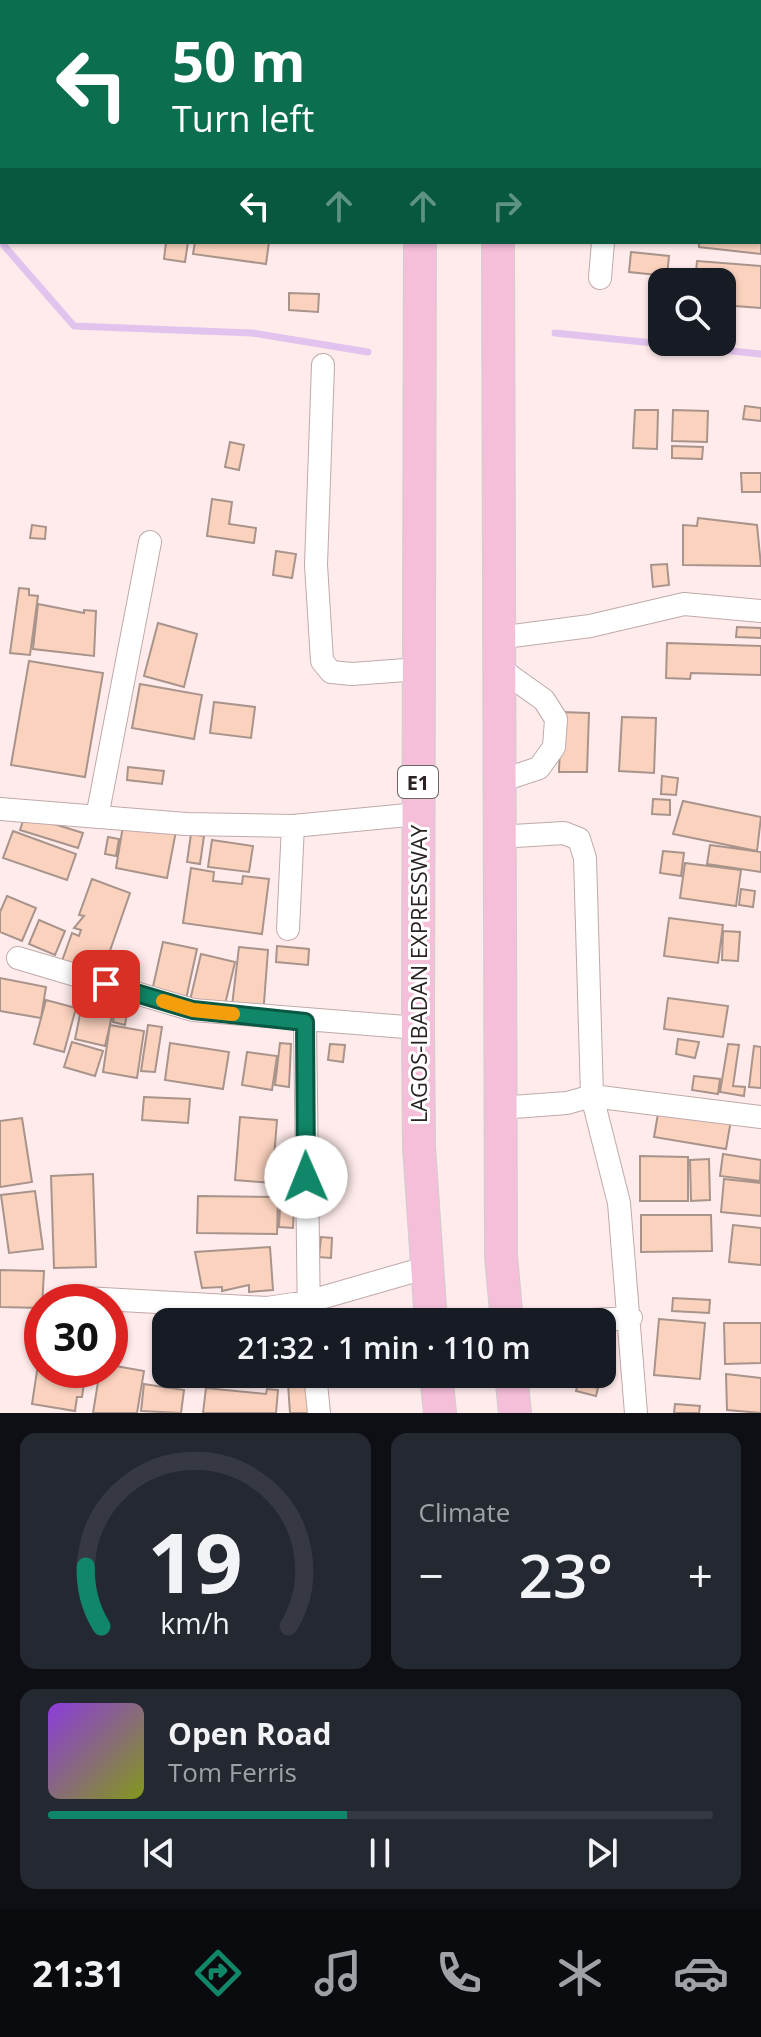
<!DOCTYPE html>
<meta charset="utf-8">
<style>
body{margin:0;font-family:"Open Sans",sans-serif;background:#242831;color:#f1f3f6;height:100vh;display:flex;flex-direction:column;font-size:30px;white-space:nowrap}
*{box-sizing:border-box;margin:0}
p{font-size:26px;color:#9ea1a6}
.icon{flex:none;width:44px;height:44px;fill:none;stroke:currentColor;stroke-width:2;stroke-linecap:round;stroke-linejoin:round}
.map{position:relative;height:1413px;overflow:hidden}
.sheet{display:flex;flex-direction:column;gap:20px;padding:20px;background:#0d0f14;flex:1}
.sheet>*{flex:none}
.top-card{position:absolute;left:0px;top:0px;width:762px;height:244px;box-shadow:0 2px 6px #0004;background:#0b6e4f;color:#fff;overflow:hidden}
.tools{position:absolute;left:648px;top:268px;display:grid;gap:16px}
.tools a{display:grid;place-items:center;width:88px;height:88px;border-radius:16px;background:#171b24;box-shadow:0 2px 6px #0004;font-size:40px}
.speed{position:absolute;left:24px;top:1284px;display:flex;gap:16px;font-size:40px;font-weight:700;text-align:center}
.speed>*{display:grid;place-content:center;width:104px;height:104px;border-radius:50%;background:#171b24;box-shadow:0 2px 6px #0004;line-height:1}
.speed .limit{border:12px solid #d22;background:#fff;color:#111}
.pin{position:absolute;display:grid;place-items:center;width:68px;height:68px;color:#fff;margin:-34px;border-radius:16px;box-shadow:0 4px 12px #0006}
.me{position:absolute;width:88px;margin:-44px;rotate:359deg;stroke-linejoin:round;filter:drop-shadow(0 0 6px #0008)}
.turn{display:flex;align-items:center;gap:28px;height:168px;padding:0 40px;font-size:36px}
.turn .icon{width:104px;height:104px;stroke-width:2.5}
.turn b{display:block;font-size:56px;line-height:68px}
.lanes{display:flex;align-items:center;height:76px;padding:0 40px;background:#0003;justify-content:center;gap:40px;direction:ltr}
.lanes .off{opacity:.35}
.big{font-size:60px;font-weight:600;line-height:1.1}
.sheet .tile{flex:1;display:flex;flex-direction:column;justify-content:center;gap:12px;min-width:0;padding:0 28px;border-radius:16px;background:#242831}
.sheet .dial{align-items:center;gap:0}
.dial svg{height:208px;overflow:visible;fill:none;stroke:#363941;stroke-width:7;stroke-linecap:round;text-anchor:middle}
.dial text{fill:#f1f3f6;stroke:none}
.song{display:flex;align-items:center;gap:24px}
.cover{width:96px;height:96px;border-radius:12px;background:linear-gradient(135deg,hsl(270 70% 55%),hsl(70 70% 35%))}
.played{height:8px;border-radius:4px;background:linear-gradient(90deg,#108768 45%,#363941 45%)}
.keys{display:flex;justify-content:space-around;direction:ltr}
.heat{display:flex;justify-content:space-between;align-items:center;font-size:44px;direction:ltr}
.sheet .tiles{flex:1;display:grid;gap:20px;grid-template-columns:1fr 1fr}
.tile:last-child{grid-column:span 2}
.trip{position:absolute;left:152px;top:1308px;width:464px;height:80px;border-radius:16px;background:#171b24;box-shadow:0 2px 6px #0004;font-weight:600;line-height:80px;text-align:center}
.tabs{display:flex;height:128px;justify-content:space-around;align-items:center;background:#090b0e;color:#9ea1a6}
.tabs .icon{width:56px;height:56px}
.tabs .on{color:#108768}
.tabs b{font-size:36px;color:#f1f3f6}
.map>svg:first-child{display:block}
</style>
<div class="map">
<svg width="761" height="1413" viewBox="0 0 761 1413">
<rect width="100%" height="100%" fill="#ffebeb"/>
<g fill="none" stroke-linecap="round" stroke-linejoin="round">
<!-- stream -->
<path stroke="#e2c3ed" stroke-width="7" d="M 0,241 L 74,326 L 252,333 L 368,352
M 555,333 L 761,354"/>
</g>
<!-- building -->
<path fill="#fbd2be" stroke="#a8948b" stroke-width="2" d="M 761,212 L 761,254 L 699,247 L 699,242 L 760,242 Z
M 166,242 L 188,242 L 185,262 L 164,259 Z
M 195,242 L 269,242 L 266,264 L 193,254 Z
M 631,252 L 669,256 L 667,276 L 629,272 Z
M 697,261 L 761,266 L 761,308 L 722,305 L 722,282 L 695,282 Z
M 289,293 L 319,294 L 318,312 L 289,310 Z
M 745,406 L 761,408 L 761,421 L 743,419 Z
M 635,410 L 658,410 L 657,449 L 633,448 Z
M 673,410 L 708,411 L 707,442 L 672,441 Z
M 230,442 L 244,445 L 239,470 L 225,467 Z
M 672,446 L 703,447 L 702,459 L 672,458 Z
M 741,473 L 761,473 L 761,492 L 742,492 Z
M 212,499 L 232,502 L 229,524 L 256,528 L 254,543 L 207,536 Z
M 698,518 L 757,525 L 761,566 L 683,565 L 683,525 L 697,526 Z
M 32,525 L 46,527 L 45,539 L 30,538 Z
M 276,551 L 296,554 L 292,578 L 273,575 Z
M 667,564 L 669,585 L 653,587 L 651,565 Z
M 19,588 L 29,589 L 29,595 L 38,596 L 30,655 L 10,653 Z
M 38,604 L 84,613 L 84,610 L 96,611 L 94,656 L 33,649 Z
M 158,623 L 197,634 L 184,687 L 144,676 Z
M 737,627 L 761,628 L 761,638 L 736,637 Z
M 667,643 L 761,646 L 761,675 L 691,673 L 690,679 L 666,678 Z
M 29,661 L 103,673 L 85,777 L 11,765 Z
M 140,684 L 202,695 L 194,739 L 132,728 Z
M 214,702 L 255,707 L 251,738 L 210,733 Z
M 561,712 L 589,713 L 587,772 L 559,772 Z
M 622,717 L 656,718 L 654,773 L 619,771 Z
M 128,767 L 164,771 L 162,784 L 127,780 Z
M 662,776 L 678,778 L 676,795 L 661,794 Z
M 653,799 L 670,800 L 670,815 L 652,814 Z
M 683,801 L 761,817 L 757,851 L 673,834 Z
M 25,815 L 83,833 L 78,848 L 20,830 Z
M 123,826 L 176,831 L 167,878 L 116,868 Z
M 13,831 L 76,854 L 67,880 L 3,858 Z
M 191,834 L 204,836 L 200,864 L 187,862 Z
M 108,837 L 119,839 L 116,856 L 105,854 Z
M 212,840 L 253,846 L 249,872 L 208,867 Z
M 710,845 L 761,852 L 761,872 L 707,864 Z
M 663,851 L 684,853 L 681,876 L 660,873 Z
M 685,863 L 741,870 L 736,906 L 680,898 Z
M 191,868 L 214,872 L 213,881 L 242,884 L 243,876 L 269,879 L 262,934 L 183,923 Z
M 92,879 L 130,893 L 105,965 L 102,963 L 98,974 L 62,961 L 72,933 L 79,936 L 81,930 L 74,928 L 84,916 L 79,915 Z
M 741,889 L 755,891 L 753,907 L 739,905 Z
M 7,896 L 36,908 L 22,941 L 0,932 L 0,912 Z
M 669,918 L 723,925 L 718,963 L 664,956 Z
M 39,920 L 65,931 L 55,955 L 29,944 Z
M 723,931 L 740,932 L 738,961 L 722,960 Z
M 163,942 L 197,949 L 186,999 L 152,991 Z
M 277,946 L 309,949 L 308,965 L 276,962 Z
M 239,947 L 268,950 L 263,1016 L 231,1014 Z
M 201,954 L 235,962 L 223,1013 L 189,1005 Z
M 0,978 L 46,987 L 41,1018 L 0,1011 Z
M 668,998 L 728,1006 L 723,1037 L 664,1029 Z
M 46,1000 L 76,1008 L 64,1052 L 34,1044 Z
M 83,1000 L 95,1003 L 94,1012 L 112,1016 L 105,1046 L 75,1039 Z
M 116,1004 L 128,1006 L 125,1025 L 113,1022 Z
M 110,1025 L 144,1031 L 137,1078 L 103,1072 Z
M 148,1025 L 162,1027 L 155,1072 L 141,1071 Z
M 678,1039 L 699,1042 L 695,1058 L 676,1054 Z
M 72,1042 L 103,1051 L 95,1076 L 64,1067 Z
M 170,1043 L 229,1052 L 223,1089 L 165,1080 Z
M 280,1043 L 291,1044 L 289,1087 L 275,1085 Z
M 330,1044 L 345,1045 L 343,1062 L 328,1060 Z
M 728,1044 L 739,1045 L 733,1086 L 745,1087 L 744,1096 L 720,1092 Z
M 754,1046 L 761,1047 L 761,1088 L 749,1087 Z
M 247,1052 L 277,1056 L 272,1090 L 242,1085 Z
M 694,1076 L 720,1079 L 718,1094 L 692,1090 Z
M 144,1097 L 190,1099 L 188,1123 L 142,1120 Z
M 659,1108 L 731,1120 L 726,1149 L 654,1137 Z
M 240,1117 L 277,1120 L 272,1183 L 235,1180 Z
M 22,1118 L 32,1182 L 0,1187 L 0,1121 Z
M 723,1154 L 761,1160 L 760,1181 L 720,1176 Z
M 640,1156 L 688,1157 L 688,1201 L 640,1201 Z
M 709,1159 L 710,1200 L 691,1201 L 690,1160 Z
M 93,1174 L 96,1267 L 54,1268 L 51,1176 Z
M 724,1179 L 761,1183 L 761,1216 L 721,1212 Z
M 281,1189 L 295,1189 L 293,1228 L 279,1227 Z
M 35,1191 L 43,1249 L 9,1253 L 1,1195 Z
M 198,1196 L 278,1197 L 277,1234 L 197,1233 Z
M 641,1215 L 711,1215 L 712,1251 L 641,1252 Z
M 733,1225 L 761,1228 L 761,1265 L 729,1262 Z
M 321,1237 L 332,1238 L 331,1258 L 319,1257 Z
M 270,1247 L 273,1290 L 249,1292 L 249,1285 L 222,1291 L 222,1287 L 202,1288 L 195,1252 Z
M 0,1270 L 44,1271 L 42,1308 L 0,1307 Z
M 673,1298 L 710,1300 L 709,1313 L 672,1311 Z
M 659,1319 L 705,1323 L 700,1379 L 654,1375 Z
M 724,1323 L 761,1323 L 761,1363 L 725,1364 Z
M 39,1358 L 42,1370 L 81,1370 L 80,1376 L 85,1376 L 82,1397 L 77,1397 L 75,1411 L 32,1404 Z
M 110,1365 L 144,1371 L 137,1413 L 93,1413 L 100,1370 L 110,1370 Z
M 726,1374 L 761,1378 L 761,1413 L 727,1410 Z
M 310,1383 L 312,1413 L 290,1413 L 288,1384 Z
M 578,1383 L 598,1388 L 596,1396 L 576,1391 Z
M 144,1384 L 184,1390 L 181,1413 L 141,1411 Z
M 206,1388 L 266,1394 L 267,1389 L 278,1390 L 276,1413 L 203,1413 Z
M 675,1404 L 700,1406 L 699,1413 L 674,1413 Z"/>
<g fill="none" stroke-linecap="round" stroke-linejoin="round">
<defs>
<path id="minor" d="M 309,2 L 309,0
M 554,2 L 554,0
M 618,2 L 618,0
M 600,278 L 603,242
M 323,365 L 316,565 L 322,661 L 331,672 L 352,674 L 419,669
M 498,638 L 590,626 L 684,604 L 761,611
M 498,667 L 544,700 L 556,719 L 554,747 L 539,768 L 500,781
M 0,809 L 186,824 L 293,826 L 418,814
M 97,817 L 150,542
M 498,837 L 564,833 L 579,839 L 585,858 L 592,1096 L 619,1203 L 636,1413
M 288,929 L 293,826
M 18,958 L 193,1010 L 418,1028
M 305,1022 L 309,1322
M 500,1108 L 567,1103 L 592,1096 L 761,1117
M 67,1297 L 267,1308 L 307,1302 L 425,1268
M 554,1322 L 631,1318
M 315,1374 L 319,1413"/>
<path id="highway" d="M 498,0 L 498,2
M 421,2 L 421,0
M 420,242 L 418,1028 L 419,1147 L 431,1322
M 498,242 L 501,1256 L 507,1322
M 436,1374 L 440,1413
M 511,1374 L 515,1413"/>
</defs>
<!-- minor casing -->
<use href="#minor" stroke="#c0a9a9" stroke-width="24"/>
<!-- highway casing -->
<use href="#highway" stroke="#d0cece" stroke-width="34"/>
<!-- minor -->
<use href="#minor" stroke="#fff" stroke-width="22"/>
<!-- highway -->
<use href="#highway" stroke="#f5bed9" stroke-width="32"/>
</g>
<g fill="none" stroke-linecap="round" stroke-linejoin="round">
<defs>
<path id="route" d="M 106,984 L 193,1010 L 305,1022 L 306,1177"/>
</defs>
<!-- route casing -->
<use href="#route" stroke="#0a5844" stroke-width="20"/>
<!-- route -->
<use href="#route" stroke="#108768" stroke-width="14"/>
<!-- slow -->
<path stroke="#f59e0b" stroke-width="14" d="M 163,1001 L 193,1010 L 233,1014"/>
</g>
<g text-anchor="middle" dominant-baseline="central" stroke-width="6" stroke-linejoin="round" paint-order="stroke">
<!-- shield labels -->
<rect fill="#fff" stroke="#6b6464" stroke-width="2" x="398" y="766" width="40" height="32" rx="6"/>
<g font-size="20" font-weight="bold" fill="#2b2222">
<text x="418" y="782">E1</text>
</g>
<!-- street labels -->
<g font-size="22" fill="#2b2222" stroke="#fff">
<text transform="translate(418 974) rotate(-90)">LAGOS-IBADAN EXPRESSWAY</text>
</g>
</g>
</svg>
<div class="tools">
<a><svg class="icon" aria-label="search" viewBox="0 0 24 24"><circle cx="10" cy="10" r="6"/><path d="M15 15l6 6"/></svg></a>
</div>
<div class="speed"><div class="limit">30</div></div>
<div class="pin" style="left:106px;top:984px;background:#d93025"><svg class="icon" aria-label="arrive" viewBox="0 0 24 24"><path d="M6 21V4h12l-3 4 3 4H6"/></svg></div>
<svg class="me" style="left:306px;top:1177px" viewBox="-20 -20 40 40"><circle r="19" fill="#fff"/><path d="M0-13L10 11 0 6-10 11z" fill="#108768"/></svg>
<div class="trip">21:32 · 1 min · 110 m</div>
<div class="top-card">
<div class="turn"><svg class="icon" aria-label="left" viewBox="0 0 24 24"><path d="M17 20v-9H6M10 6l-5 5 5 5"/></svg><div><b>50 m</b>Turn left</div></div>
<div class="lanes"><svg class="icon" aria-label="left" viewBox="0 0 24 24"><path d="M17 20v-9H6M10 6l-5 5 5 5"/></svg><svg class="icon off" aria-label="ahead" viewBox="0 0 24 24"><path d="M12 20V5M6 11l6-6 6 6"/></svg><svg class="icon off" aria-label="ahead" viewBox="0 0 24 24"><path d="M12 20V5M6 11l6-6 6 6"/></svg><svg class="icon off" aria-label="right" viewBox="0 0 24 24"><path d="M7 20v-9h11M14 6l5 5-5 5"/></svg></div>
</div>
</div>
<section class="sheet">
<div class="tiles">
<div class="tile dial"><svg viewBox="0 0 100 80">
<path d="M14 69A42 42 0 1 1 86 69"/>
<path d="M14 69A42 42 0 0 1 8 46" stroke="#108768"/>
<text x="50" y="56" font-size="32" font-weight="700">19</text>
<text x="50" y="72" font-size="11">km/h</text>
</svg></div>
<div class="tile"><p>Climate</p>
<div class="heat"><a>−</a><b class="big">23°</b><a>+</a></div>
</div>
<div class="tile">
<div class="song"><i class="cover"></i><div><b>Open Road</b><p>Tom Ferris</p></div></div>
<div class="played"></div>
<div class="keys"><svg class="icon" aria-label="previous" viewBox="0 0 24 24"><path d="M18 5L8 12l10 7zM5 5v14"/></svg><svg class="icon" aria-label="pause" viewBox="0 0 24 24"><path d="M8 5v14M16 5v14"/></svg><svg class="icon" aria-label="next" viewBox="0 0 24 24"><path d="M6 5l10 7-10 7zM19 5v14"/></svg></div>
</div>
</div>
</section>
<nav class="tabs">
<b>21:31</b>
<svg class="icon on" aria-label="directions" viewBox="0 0 24 24"><path d="M12 3l9 9-9 9-9-9zM9 14v-3h6M13 9l2 2-2 2"/></svg>
<svg class="icon" aria-label="music" viewBox="0 0 24 24"><path d="M9 18V5l10-2v13"/><circle cx="6" cy="18" r="3"/><circle cx="16" cy="16" r="3"/></svg>
<svg class="icon" aria-label="phone" viewBox="0 0 24 24"><path d="M5 4h4l2 5-3 2q2 4 5 5l2-3 5 2v4C11 20 4 13 5 4z"/></svg>
<svg class="icon" aria-label="climate" viewBox="0 0 24 24"><path d="M12 3v18M4 7l16 10M4 17L20 7"/></svg>
<svg class="icon" aria-label="car" viewBox="0 0 24 24"><path d="M5 17H2v-5l4-1 3-4h7l3 4 3 1v5h-3M9 17h6M6 11h13"/><circle cx="7" cy="17" r="2"/><circle cx="17" cy="17" r="2"/></svg>
</nav>
